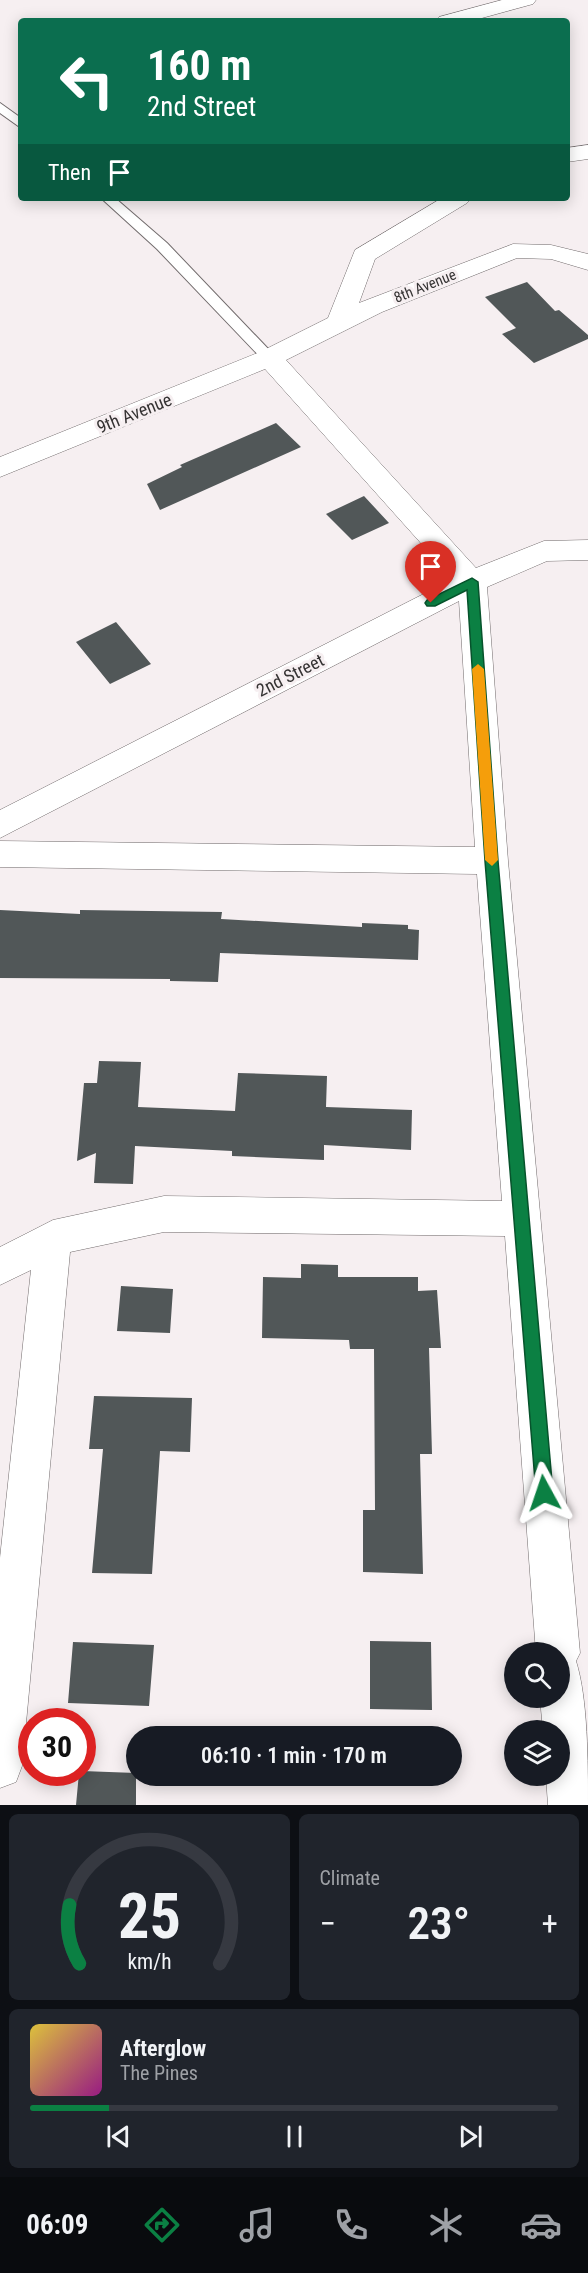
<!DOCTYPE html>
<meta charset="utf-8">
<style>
body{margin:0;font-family:"Roboto Condensed",sans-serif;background:#20242c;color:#f1f3f6;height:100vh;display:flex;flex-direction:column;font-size:22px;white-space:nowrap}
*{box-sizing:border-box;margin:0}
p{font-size:20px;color:#9ea1a6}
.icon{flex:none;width:33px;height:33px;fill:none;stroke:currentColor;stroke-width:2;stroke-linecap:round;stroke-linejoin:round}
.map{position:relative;height:1805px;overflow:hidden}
.sheet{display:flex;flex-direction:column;gap:9px;padding:9px;background:#0d0f14;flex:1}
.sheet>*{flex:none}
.top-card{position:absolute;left:18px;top:18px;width:552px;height:183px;border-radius:6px;box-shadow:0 3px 15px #0003;background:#0b6e4f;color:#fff;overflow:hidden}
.controls{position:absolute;left:504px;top:1642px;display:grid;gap:12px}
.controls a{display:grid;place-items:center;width:66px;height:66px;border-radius:50%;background:#171b24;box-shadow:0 3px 15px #0003;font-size:30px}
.speed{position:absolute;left:18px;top:1708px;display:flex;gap:12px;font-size:30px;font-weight:700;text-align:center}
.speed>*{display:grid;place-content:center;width:78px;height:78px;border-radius:50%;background:#171b24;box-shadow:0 3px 15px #0003;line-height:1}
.speed .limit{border:9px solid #d22;background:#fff;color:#111}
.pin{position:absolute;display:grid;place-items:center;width:51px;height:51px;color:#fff;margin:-62px -26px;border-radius:50% 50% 50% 0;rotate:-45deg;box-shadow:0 0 6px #0007}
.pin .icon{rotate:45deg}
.me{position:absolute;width:66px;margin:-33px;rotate:355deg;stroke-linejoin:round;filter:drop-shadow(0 0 4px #0008)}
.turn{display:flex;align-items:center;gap:21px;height:126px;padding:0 30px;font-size:27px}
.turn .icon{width:78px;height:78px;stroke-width:2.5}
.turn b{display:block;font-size:42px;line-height:51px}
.then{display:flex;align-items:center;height:57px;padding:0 30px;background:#0003;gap:12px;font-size:22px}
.big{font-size:45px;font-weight:600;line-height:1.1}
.sheet .tile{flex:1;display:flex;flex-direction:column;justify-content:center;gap:9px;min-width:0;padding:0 21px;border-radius:9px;background:#20242c}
.sheet .dial{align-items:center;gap:0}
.dial svg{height:156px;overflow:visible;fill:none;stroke:#363941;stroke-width:7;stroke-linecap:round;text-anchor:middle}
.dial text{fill:#f1f3f6;stroke:none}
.song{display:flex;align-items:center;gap:18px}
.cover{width:72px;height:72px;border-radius:9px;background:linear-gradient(135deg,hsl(50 70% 55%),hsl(310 70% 35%))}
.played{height:6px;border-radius:3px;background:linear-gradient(90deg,#0b8043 15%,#363941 15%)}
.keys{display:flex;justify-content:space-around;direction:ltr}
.heat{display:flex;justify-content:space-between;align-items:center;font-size:33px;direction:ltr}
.sheet .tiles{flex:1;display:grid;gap:9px;grid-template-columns:1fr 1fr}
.tile:last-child{grid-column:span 2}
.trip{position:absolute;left:126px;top:1726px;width:336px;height:60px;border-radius:30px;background:#171b24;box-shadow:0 3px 15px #0003;font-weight:600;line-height:60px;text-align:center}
.dock{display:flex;height:96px;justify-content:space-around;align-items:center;background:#090b0e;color:#9ea1a6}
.dock .icon{width:42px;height:42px}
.dock .current{color:#0b8043}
.dock b{font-size:27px;color:#f1f3f6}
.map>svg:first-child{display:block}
</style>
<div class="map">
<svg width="588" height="1805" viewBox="0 0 588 1805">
<rect width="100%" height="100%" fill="#f6eff1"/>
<!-- building -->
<path fill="#515758" d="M 527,282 L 555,311 L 559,310 L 588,335 L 588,339 L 534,363 L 502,334 L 516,328 L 485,297 Z
M 276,423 L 301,447 L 160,510 L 147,484 L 182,467 L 180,465 Z
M 364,496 L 389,523 L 352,540 L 326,514 Z
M 116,622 L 151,664 L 110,684 L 76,642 Z
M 0,910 L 80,914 L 80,910 L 222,912 L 221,919 L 362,927 L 362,923 L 408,925 L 408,929 L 419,930 L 418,960 L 220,953 L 218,982 L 170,981 L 170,979 L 0,978 Z
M 99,1061 L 141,1062 L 138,1107 L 235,1111 L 238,1073 L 327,1076 L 326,1107 L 412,1110 L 411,1150 L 324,1145 L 324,1160 L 232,1156 L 232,1151 L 135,1146 L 133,1184 L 94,1183 L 96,1153 L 77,1161 L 84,1083 L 97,1083 Z
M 301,1264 L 338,1265 L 338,1277 L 418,1277 L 418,1291 L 437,1290 L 441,1348 L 429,1348 L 432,1454 L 420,1454 L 423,1574 L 363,1572 L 363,1510 L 375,1510 L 374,1349 L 350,1349 L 349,1340 L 262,1338 L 263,1277 L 301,1278 Z
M 121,1286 L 173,1289 L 170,1333 L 117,1331 Z
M 94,1396 L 192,1398 L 190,1452 L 160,1451 L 152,1574 L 92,1573 L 103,1449 L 89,1449 Z
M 370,1641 L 431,1642 L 432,1710 L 370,1709 Z
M 73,1642 L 154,1645 L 149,1706 L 68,1703 Z
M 82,1771 L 136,1773 L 136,1805 L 76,1805 L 79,1773 Z"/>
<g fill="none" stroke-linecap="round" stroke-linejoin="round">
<defs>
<path id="lane" d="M 0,103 L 21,118 L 21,128 L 0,113 Z
M 101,198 L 115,198 L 167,243 L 274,355 L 276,358 L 274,361 L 264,361 L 157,249 Z"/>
<path id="street" d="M 502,0 L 536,0 L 533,4 L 471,21 L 435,21 L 439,17 Z
M 588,145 L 588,159 L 567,162 L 567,148 Z
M 442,198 L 471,198 L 467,203 L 375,259 L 359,303 L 513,244 L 551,245 L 588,254 L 588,270 L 551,259 L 517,258 L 382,312 L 286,360 L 476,568 L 544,541 L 588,540 L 588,560 L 547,561 L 487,587 L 508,861 L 580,1653 L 576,1661 C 588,1699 588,1763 588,1805 L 548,1805 L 546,1776 L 560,1776 L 560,1731 L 543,1731 L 540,1698 L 560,1698 L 560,1653 L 536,1653 L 505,1236 L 164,1232 L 70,1252 L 22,1766 L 16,1782 L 0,1788 L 0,1558 L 31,1270 L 0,1285 L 0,1247 L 53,1220 L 164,1196 L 502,1201 L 477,874 L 0,867 L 0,841 L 475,847 L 459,601 L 0,838 L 0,810 L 453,579 L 265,369 L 0,477 L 0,457 L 260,352 L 328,318 L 355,250 Z"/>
</defs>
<!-- lane casing -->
<use href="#lane" stroke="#726c6d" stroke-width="2"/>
<!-- street casing -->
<use href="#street" stroke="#726c6d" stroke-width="1"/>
<!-- lane -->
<use href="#lane" fill="#fff" fill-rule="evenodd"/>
<!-- street -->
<use href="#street" fill="#fff" fill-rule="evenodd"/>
</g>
<!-- route -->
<path fill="#0b8043" stroke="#07532c" stroke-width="1.5" d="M 472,578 L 478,582 L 498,861 L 553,1493 L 550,1499 L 544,1501 L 538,1499 L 536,1493 L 485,861 L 467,590 L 435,606 L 427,606 L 425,603 L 427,600 Z"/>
<!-- slow -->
<path fill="#f59e0b" d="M 478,664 L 484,669 L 498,860 L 492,866 L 485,860 L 472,669 Z"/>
<g text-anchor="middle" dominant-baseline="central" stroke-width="6" stroke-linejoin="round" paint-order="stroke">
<!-- far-street labels -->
<g font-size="15" fill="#353333" stroke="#f6eff1">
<text transform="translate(425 286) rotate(-22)">8th Avenue</text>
</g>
<!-- street labels -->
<g font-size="18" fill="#353333" stroke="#f6eff1">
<text transform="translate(134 413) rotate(-22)">9th Avenue</text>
<text transform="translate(290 675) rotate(-27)">2nd Street</text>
</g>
</g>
</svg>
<div class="controls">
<a><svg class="icon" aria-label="search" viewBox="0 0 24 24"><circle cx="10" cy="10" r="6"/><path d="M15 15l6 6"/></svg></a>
<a><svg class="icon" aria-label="layers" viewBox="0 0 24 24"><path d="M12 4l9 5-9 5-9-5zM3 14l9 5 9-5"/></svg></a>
</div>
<div class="speed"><div class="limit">30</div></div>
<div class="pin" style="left:431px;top:603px;background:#d93025"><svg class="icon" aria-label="arrive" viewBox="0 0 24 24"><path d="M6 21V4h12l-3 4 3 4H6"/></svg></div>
<svg class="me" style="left:544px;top:1493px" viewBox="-20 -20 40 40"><path d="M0-17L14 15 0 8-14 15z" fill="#0b8043" stroke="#fff" stroke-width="4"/></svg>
<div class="trip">06:10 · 1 min · 170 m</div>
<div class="top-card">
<div class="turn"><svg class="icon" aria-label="left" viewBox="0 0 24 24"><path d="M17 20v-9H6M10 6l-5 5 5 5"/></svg><div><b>160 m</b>2nd Street</div></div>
<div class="then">Then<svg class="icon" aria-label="arrive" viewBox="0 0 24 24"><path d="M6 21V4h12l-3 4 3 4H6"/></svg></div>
</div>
</div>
<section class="sheet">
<div class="tiles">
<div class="tile dial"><svg viewBox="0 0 100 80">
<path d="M14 69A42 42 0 1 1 86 69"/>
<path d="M14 69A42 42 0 0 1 9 39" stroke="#0b8043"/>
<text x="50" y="56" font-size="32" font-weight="700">25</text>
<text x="50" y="72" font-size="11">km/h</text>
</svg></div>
<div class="tile"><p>Climate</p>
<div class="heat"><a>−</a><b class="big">23°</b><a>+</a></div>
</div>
<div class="tile">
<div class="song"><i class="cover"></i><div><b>Afterglow</b><p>The Pines</p></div></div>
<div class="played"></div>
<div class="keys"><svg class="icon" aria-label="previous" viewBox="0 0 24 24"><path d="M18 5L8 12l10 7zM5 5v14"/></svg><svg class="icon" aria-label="pause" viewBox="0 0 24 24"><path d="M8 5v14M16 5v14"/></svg><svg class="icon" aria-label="next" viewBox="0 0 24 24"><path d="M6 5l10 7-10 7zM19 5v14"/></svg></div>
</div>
</div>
</section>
<nav class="dock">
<b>06:09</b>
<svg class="icon current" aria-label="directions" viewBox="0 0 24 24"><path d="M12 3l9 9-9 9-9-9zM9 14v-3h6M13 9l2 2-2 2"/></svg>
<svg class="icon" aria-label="music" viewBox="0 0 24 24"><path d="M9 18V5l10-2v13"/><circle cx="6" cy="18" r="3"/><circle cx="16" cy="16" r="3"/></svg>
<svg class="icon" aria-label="phone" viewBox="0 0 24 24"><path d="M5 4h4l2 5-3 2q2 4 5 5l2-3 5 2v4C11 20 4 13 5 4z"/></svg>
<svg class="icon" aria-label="climate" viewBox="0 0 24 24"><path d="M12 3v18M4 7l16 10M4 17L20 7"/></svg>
<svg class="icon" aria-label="car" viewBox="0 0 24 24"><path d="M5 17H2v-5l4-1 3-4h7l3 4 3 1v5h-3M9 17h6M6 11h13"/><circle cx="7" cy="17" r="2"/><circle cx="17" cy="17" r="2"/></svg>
</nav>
